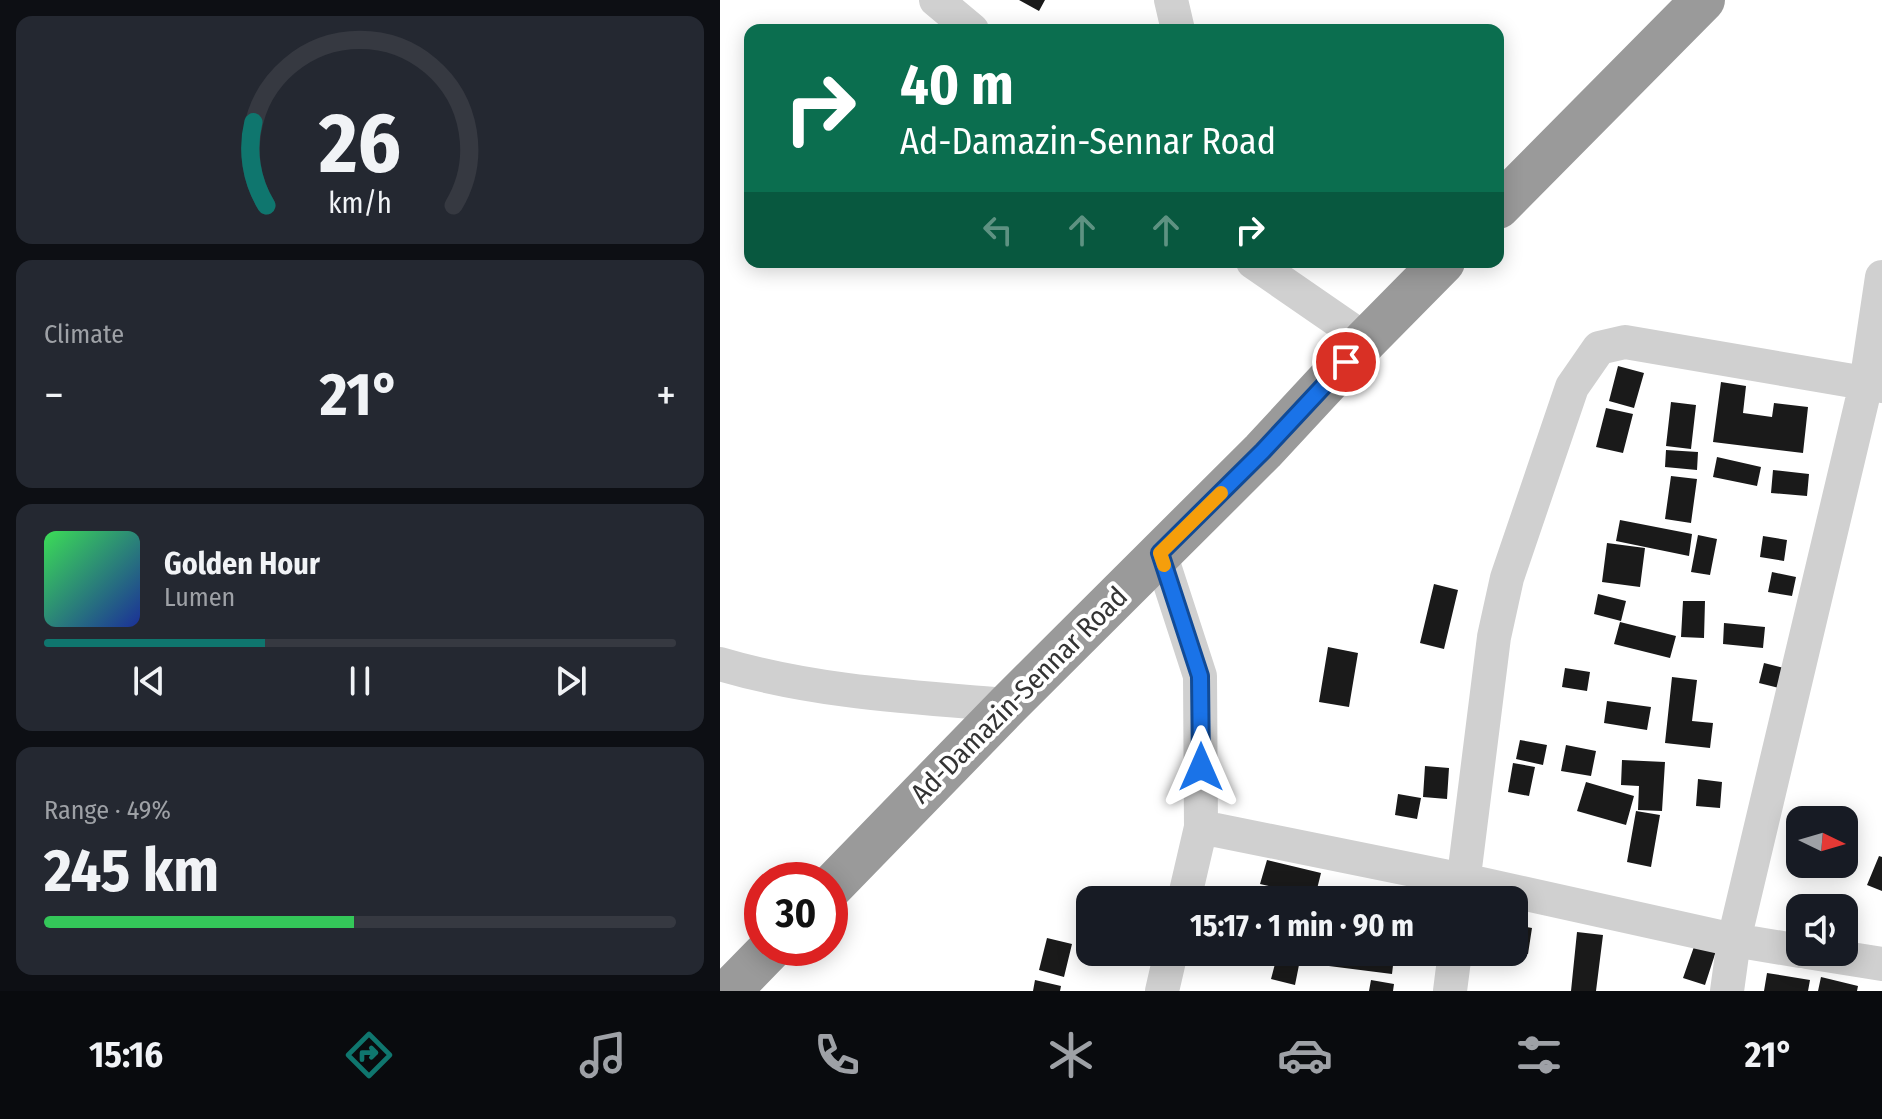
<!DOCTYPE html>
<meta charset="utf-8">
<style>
body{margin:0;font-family:"Fira Sans Condensed",sans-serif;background:#242831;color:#f1f3f6;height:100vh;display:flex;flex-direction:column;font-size:30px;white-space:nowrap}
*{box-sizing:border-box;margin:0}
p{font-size:26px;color:#9ea1a6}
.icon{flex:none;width:44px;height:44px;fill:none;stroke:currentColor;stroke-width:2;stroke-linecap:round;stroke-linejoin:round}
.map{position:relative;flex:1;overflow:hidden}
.panel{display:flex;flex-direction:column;gap:16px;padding:16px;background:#0d0f14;width:720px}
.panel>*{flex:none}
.hud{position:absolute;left:24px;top:24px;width:760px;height:244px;border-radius:16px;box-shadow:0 4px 20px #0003;background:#0b6e4f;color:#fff;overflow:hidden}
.needle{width:52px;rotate:95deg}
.controls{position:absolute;left:1066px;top:806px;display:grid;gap:16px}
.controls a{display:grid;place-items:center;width:72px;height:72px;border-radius:16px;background:#171b24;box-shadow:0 4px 20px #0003;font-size:40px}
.speed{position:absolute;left:24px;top:862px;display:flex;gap:16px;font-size:40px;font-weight:700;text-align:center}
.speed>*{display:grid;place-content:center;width:104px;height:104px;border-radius:50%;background:#171b24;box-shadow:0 4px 20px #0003;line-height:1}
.speed .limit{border:12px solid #d22;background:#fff;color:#111}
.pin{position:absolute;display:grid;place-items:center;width:68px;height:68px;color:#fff;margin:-34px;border:4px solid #fff;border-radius:50%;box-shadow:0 2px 8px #0007}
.me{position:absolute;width:88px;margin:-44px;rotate:0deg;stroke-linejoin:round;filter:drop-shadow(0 0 6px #0008)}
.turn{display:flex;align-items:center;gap:28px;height:168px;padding:0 24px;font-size:36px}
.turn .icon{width:104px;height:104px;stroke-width:2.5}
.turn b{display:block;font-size:56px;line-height:68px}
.lanes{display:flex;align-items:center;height:76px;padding:0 24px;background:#0003;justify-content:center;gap:40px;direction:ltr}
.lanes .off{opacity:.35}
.big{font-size:60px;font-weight:700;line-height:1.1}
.panel .widget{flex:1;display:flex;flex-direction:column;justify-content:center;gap:12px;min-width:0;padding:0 28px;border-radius:16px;background:#242831}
.panel .dial{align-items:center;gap:0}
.dial svg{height:208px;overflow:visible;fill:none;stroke:#363941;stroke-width:7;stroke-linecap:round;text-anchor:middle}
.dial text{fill:#f1f3f6;stroke:none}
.song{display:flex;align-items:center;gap:24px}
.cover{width:96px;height:96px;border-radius:12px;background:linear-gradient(135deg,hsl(130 70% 55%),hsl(230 70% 35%))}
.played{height:8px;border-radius:4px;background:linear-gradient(90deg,#0f766e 35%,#363941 35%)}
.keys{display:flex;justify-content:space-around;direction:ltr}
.heat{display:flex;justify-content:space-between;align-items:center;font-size:44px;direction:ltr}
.charge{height:12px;border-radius:6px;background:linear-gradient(90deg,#34c759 49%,#363941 0)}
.trip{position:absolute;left:356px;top:886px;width:452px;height:80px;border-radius:16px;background:#171b24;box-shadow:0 4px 20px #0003;font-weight:700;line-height:80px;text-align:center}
.tab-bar{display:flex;height:128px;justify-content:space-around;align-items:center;background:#090b0e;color:#9ea1a6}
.tab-bar .icon{width:56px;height:56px}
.tab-bar .on{color:#0f766e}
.tab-bar b{font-size:36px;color:#f1f3f6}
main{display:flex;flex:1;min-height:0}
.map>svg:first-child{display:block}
</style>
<main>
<section class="panel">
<div class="widget dial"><svg viewBox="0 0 100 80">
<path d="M14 69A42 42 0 1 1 86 69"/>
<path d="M14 69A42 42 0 0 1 9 37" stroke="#0f766e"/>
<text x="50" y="56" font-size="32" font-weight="700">26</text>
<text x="50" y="72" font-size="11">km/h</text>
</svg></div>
<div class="widget"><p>Climate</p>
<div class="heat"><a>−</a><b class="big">21°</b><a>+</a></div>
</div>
<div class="widget">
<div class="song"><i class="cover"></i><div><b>Golden Hour</b><p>Lumen</p></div></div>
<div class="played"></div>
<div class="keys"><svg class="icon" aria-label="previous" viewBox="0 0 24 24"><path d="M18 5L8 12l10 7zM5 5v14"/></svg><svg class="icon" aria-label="pause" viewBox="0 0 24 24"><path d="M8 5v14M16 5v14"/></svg><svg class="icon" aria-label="next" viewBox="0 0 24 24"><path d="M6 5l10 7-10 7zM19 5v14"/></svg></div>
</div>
<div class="widget"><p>Range · 49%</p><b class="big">245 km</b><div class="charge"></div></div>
</section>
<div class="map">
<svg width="1162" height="991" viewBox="0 0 1162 991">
<rect width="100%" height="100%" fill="#fff"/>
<!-- building -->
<path fill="#1a1a1a" d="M 299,0 L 325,0 L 319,11 Z
M 898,366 L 924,373 L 914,408 L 889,401 Z
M 1001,382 L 1026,386 L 1023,413 L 1052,417 L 1054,403 L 1088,407 L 1083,453 L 993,442 Z
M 951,402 L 976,405 L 971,449 L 946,446 Z
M 886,408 L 913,414 L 903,453 L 876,447 Z
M 946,450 L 978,452 L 977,470 L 945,467 Z
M 997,457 L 1041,467 L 1037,486 L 993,477 Z
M 1053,470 L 1089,474 L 1087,496 L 1051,493 Z
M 951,476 L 977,479 L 971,523 L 945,519 Z
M 900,520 L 972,534 L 969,556 L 896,541 Z
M 978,535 L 997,539 L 990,575 L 971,572 Z
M 1043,536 L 1067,540 L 1064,561 L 1040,557 Z
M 887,543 L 925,548 L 920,587 L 882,582 Z
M 1052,572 L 1076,577 L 1072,596 L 1048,592 Z
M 714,584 L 738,590 L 724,649 L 700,643 Z
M 878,594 L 906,601 L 901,621 L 874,614 Z
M 963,601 L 985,601 L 984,638 L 961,637 Z
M 900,622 L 956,636 L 950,658 L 894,644 Z
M 1004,623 L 1045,627 L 1043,648 L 1003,644 Z
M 608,647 L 638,653 L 629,707 L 599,702 Z
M 1044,663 L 1064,668 L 1059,688 L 1039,683 Z
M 845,668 L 870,672 L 867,691 L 842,687 Z
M 952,677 L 977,680 L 972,721 L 993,723 L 990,748 L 945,743 Z
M 887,701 L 931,707 L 927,730 L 884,723 Z
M 800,740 L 827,745 L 823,765 L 796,759 Z
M 846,745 L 876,751 L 871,776 L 841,771 Z
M 902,760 L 945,762 L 942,811 L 918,810 L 919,786 L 901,785 Z
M 793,763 L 815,767 L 809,796 L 788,792 Z
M 705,766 L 729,768 L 727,799 L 703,797 Z
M 978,779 L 1002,782 L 1000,808 L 976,806 Z
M 866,782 L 914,796 L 906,825 L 857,811 Z
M 678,794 L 701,798 L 697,819 L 675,815 Z
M 916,811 L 940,815 L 931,867 L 907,862 Z
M 1159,856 L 1162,857 L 1162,891 L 1147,885 Z
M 547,860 L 601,873 L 595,897 L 540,884 Z
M 796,925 L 812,928 L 808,954 L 794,952 Z
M 857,932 L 883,935 L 876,991 L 851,991 Z
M 327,938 L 352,944 L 344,977 L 319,970 Z
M 976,941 L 997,948 L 985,985 L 963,978 Z
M 595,952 L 636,952 L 674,957 L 672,974 L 593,964 Z
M 556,960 L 579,965 L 575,985 L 551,979 Z
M 1047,973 L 1090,980 L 1088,991 L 1044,991 Z
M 1101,977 L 1138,986 L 1137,991 L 1098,991 Z
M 315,980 L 341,986 L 340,991 L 313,991 Z
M 651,980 L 674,984 L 673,991 L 649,991 Z"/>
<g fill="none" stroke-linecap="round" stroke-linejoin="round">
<!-- street -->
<path stroke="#d0d0d0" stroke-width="34" d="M 216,0 L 252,30
M 451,0 L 458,30
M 533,262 L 646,340
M 440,553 L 480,676 L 481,827 L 464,900
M 0,664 C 94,692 191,697 288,705
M 481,827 L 743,880 L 1014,940 L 1080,951
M 741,900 L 774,637 L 787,578 L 852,387 L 879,348 L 905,342 L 1162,386
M 1087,952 L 1162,964
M 442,991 L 451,952
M 730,991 L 735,952
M 1007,991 L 1014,940 L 1146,384 L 1162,277"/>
<!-- highway -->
<path stroke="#9a9a9a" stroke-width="44" d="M 778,207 L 983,0
M 110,888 L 288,705 L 543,451 L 646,340 L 723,262
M 9,991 L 51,948"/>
</g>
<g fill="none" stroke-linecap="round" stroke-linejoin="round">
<defs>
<path id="route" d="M 481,767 L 480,676 L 440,553 L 543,451 L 626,362"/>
</defs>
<!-- route casing -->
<use href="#route" stroke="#114b97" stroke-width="20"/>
<!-- route -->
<use href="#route" stroke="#1a73e8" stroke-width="14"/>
<!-- slow -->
<path stroke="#f59e0b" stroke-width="14" d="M 444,565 L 440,553 L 501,493"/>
</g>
<g text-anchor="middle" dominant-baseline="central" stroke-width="8" stroke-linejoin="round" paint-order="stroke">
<!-- street labels -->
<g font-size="28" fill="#333" stroke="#fff">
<text transform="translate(299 695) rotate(-45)">Ad-Damazin-Sennar Road</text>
</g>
</g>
</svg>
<div class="controls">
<a><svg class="needle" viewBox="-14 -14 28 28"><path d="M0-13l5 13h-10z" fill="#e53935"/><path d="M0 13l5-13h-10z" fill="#9ea1a6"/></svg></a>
<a><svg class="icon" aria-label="sound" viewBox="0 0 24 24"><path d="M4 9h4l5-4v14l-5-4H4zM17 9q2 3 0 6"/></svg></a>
</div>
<div class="speed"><div class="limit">30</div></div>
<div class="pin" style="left:626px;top:362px;background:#d93025"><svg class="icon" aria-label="arrive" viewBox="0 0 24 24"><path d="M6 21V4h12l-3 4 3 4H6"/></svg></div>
<svg class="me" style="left:481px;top:767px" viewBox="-20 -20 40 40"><path d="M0-17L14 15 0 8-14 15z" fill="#1a73e8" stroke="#fff" stroke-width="4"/></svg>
<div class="trip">15:17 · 1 min · 90 m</div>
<div class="hud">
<div class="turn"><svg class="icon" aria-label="right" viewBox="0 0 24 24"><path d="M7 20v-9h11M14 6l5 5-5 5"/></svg><div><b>40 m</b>Ad-Damazin-Sennar Road</div></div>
<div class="lanes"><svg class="icon off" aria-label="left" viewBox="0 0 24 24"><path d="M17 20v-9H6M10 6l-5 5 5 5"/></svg><svg class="icon off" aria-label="ahead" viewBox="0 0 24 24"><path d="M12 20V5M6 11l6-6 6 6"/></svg><svg class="icon off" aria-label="ahead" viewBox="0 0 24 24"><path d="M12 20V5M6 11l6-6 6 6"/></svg><svg class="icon" aria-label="right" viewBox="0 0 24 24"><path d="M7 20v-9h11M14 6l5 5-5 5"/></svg></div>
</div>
</div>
</main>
<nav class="tab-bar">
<b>15:16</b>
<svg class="icon on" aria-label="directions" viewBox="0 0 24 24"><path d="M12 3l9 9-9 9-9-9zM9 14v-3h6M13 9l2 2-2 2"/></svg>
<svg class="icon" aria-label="music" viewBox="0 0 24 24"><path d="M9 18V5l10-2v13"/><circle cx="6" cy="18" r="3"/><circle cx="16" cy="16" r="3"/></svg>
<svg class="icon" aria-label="phone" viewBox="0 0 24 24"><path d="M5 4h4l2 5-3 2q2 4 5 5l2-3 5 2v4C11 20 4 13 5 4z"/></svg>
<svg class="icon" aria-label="climate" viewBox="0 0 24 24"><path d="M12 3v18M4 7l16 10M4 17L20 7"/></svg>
<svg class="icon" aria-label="car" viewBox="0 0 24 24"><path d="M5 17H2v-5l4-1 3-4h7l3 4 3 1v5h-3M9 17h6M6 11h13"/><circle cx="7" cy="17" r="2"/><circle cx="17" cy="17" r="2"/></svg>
<svg class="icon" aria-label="filters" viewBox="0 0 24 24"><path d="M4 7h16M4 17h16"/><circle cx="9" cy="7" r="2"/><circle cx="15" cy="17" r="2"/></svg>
<b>21°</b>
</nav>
